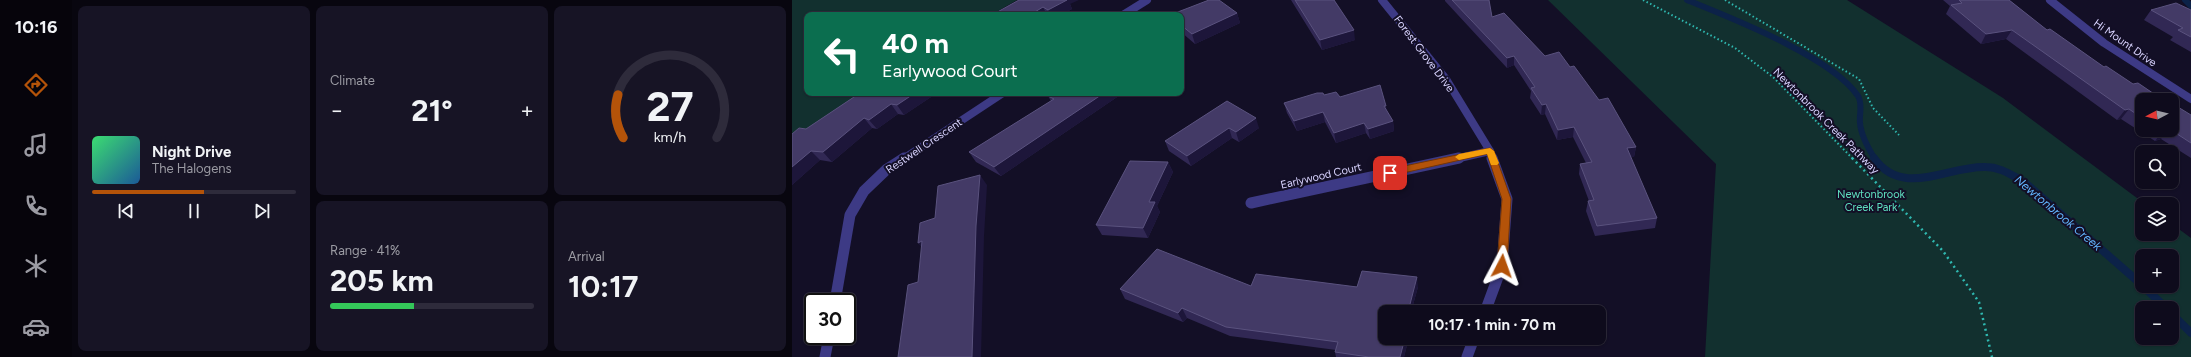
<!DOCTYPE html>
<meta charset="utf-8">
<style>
body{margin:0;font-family:Figtree,sans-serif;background:#171425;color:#f1f3f6;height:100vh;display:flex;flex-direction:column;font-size:15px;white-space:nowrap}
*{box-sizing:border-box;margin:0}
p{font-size:13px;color:#9b9ba3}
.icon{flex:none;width:22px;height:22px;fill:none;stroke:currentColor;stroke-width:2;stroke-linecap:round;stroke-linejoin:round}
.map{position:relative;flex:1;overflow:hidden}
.details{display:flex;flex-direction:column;gap:6px;padding:6px;background:#08060f;width:720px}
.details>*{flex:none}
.guide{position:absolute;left:12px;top:12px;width:380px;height:84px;border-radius:8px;box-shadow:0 1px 3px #0004,0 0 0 1px #2e2b3b;background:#0b6e4f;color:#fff;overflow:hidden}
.needle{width:26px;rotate:263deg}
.buttons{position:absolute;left:1343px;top:93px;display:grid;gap:8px}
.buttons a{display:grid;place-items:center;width:44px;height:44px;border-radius:8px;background:#0e0b1c;box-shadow:0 1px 3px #0004,0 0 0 1px #2e2b3b;font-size:20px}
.speed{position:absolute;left:12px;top:293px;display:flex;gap:8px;font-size:20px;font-weight:700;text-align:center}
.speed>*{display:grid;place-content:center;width:52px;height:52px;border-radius:50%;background:#0e0b1c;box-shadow:0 1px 3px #0004,0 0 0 1px #2e2b3b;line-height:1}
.speed .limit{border:2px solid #111;border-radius:6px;background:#fff;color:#111}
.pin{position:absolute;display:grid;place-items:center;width:34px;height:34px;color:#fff;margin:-17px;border-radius:8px;box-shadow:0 2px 6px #0006}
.me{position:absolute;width:44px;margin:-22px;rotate:4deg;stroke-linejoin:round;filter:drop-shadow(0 0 3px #0008)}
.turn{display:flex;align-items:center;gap:14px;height:84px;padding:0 12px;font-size:18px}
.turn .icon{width:52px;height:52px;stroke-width:2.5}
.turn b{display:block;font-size:28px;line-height:34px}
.big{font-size:30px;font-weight:700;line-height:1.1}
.details .widget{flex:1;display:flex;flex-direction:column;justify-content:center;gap:6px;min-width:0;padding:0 14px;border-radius:8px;background:#171425}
.details .dial{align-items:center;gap:0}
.dial svg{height:104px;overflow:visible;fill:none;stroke:#2e2b3b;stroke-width:7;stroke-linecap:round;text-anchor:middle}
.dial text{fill:#f1f3f6;stroke:none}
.song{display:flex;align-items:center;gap:12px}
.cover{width:48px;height:48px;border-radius:6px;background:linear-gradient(135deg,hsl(140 70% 55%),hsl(210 70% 35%))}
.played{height:4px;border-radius:2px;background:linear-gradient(90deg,#b45309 55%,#2e2b3b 55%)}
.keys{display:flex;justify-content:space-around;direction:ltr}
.heat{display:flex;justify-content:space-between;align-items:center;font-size:22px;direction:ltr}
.charge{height:6px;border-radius:3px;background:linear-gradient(90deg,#34c759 41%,#2e2b3b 0)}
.details .tiles{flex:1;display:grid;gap:6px;grid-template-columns:repeat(3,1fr)}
.widget:first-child{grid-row:span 2}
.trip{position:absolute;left:586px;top:305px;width:228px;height:40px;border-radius:8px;background:#0e0b1c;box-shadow:0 1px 3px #0004,0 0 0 1px #2e2b3b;font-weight:700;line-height:40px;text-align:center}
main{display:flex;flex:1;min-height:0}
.tab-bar{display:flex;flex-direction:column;width:72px;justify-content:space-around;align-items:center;background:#06040b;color:#9b9ba3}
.tab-bar .icon{width:28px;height:28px}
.tab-bar .on{color:#b45309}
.tab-bar b{font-size:18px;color:#f1f3f6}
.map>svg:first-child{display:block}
</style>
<main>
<nav class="tab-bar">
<b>10:16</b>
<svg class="icon on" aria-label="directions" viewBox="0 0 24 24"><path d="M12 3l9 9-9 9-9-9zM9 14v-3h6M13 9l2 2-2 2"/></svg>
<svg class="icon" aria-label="music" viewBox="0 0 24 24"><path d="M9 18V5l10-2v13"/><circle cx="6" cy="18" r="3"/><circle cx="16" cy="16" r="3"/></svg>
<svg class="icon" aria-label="phone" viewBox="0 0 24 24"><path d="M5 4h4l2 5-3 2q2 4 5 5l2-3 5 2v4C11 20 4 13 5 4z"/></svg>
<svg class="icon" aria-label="climate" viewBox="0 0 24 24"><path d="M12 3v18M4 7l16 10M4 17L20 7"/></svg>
<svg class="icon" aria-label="car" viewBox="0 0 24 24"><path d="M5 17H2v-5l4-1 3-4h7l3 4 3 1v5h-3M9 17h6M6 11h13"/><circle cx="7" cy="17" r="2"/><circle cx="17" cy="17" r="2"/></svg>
</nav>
<section class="details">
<div class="tiles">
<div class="widget">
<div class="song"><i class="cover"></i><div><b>Night Drive</b><p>The Halogens</p></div></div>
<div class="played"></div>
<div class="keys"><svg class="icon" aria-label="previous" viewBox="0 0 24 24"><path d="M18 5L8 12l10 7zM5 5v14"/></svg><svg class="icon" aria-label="pause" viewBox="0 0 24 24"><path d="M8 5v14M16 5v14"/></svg><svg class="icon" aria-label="next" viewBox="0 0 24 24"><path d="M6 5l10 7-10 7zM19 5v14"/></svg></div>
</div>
<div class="widget"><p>Climate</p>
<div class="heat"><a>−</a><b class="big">21°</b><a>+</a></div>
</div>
<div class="widget dial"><svg viewBox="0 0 100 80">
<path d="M14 69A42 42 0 1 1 86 69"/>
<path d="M14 69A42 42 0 0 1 10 36" stroke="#b45309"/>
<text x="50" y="56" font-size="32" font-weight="700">27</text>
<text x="50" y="72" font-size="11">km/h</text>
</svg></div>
<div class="widget"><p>Range · 41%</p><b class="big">205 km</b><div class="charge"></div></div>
<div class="widget"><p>Arrival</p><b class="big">10:17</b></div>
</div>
</section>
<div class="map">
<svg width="1399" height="357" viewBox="0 0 1399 357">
<rect width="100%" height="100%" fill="#130f26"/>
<!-- green -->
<path fill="#12302f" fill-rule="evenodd" d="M 0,0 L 225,0 L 199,15 L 15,15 L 15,93 L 73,93 L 0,142 Z
M 756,0 L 1055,0 L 1211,98 L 1353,204 L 1350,204 L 1350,234 L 1380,234 L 1380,224 L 1399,238 L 1399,357 L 913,357 L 924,164 ZM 1350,256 L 1380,256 L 1380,286 L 1350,286 ZM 1350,308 L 1380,308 L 1380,338 L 1350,338 Z"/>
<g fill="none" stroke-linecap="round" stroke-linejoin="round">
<!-- stream-far1 -->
<path stroke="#0c2248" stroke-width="6" d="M 895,0 C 939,18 1040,57 1066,96 C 1071,104 1067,114 1068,123 C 1069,136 1076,148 1083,159
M 1393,0 L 1399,6"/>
<!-- stream -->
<path stroke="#0c2248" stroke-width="8" d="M 1082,158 C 1111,199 1157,165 1194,167 C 1208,167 1219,175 1231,181 L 1350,285
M 1351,286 L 1374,308
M 1380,314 L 1399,333"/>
<!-- path-far1 -->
<path stroke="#2fb8b0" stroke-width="2" stroke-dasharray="1.5 2.5" stroke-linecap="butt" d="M 851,0 L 943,48 L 981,77 L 1061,159
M 933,0 L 1067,79 L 1081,108 L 1107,135"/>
<!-- path -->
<path stroke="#2fb8b0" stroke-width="2.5" stroke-dasharray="2 3.5" stroke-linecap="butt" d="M 1060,158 L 1151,251 L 1187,302 L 1200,357"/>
<!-- minor-far1 -->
<path stroke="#3d3a85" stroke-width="8" d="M 590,0 L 654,79 L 698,151 L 701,159
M 1258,0 L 1312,43 L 1399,99
M 331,15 L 355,0
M 111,159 L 211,93
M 663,159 L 698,151"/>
<!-- minor -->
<path stroke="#3d3a85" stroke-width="11" d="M 459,203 L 667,158
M 43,302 L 58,215 L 72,191 L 95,169 L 112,158
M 693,312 L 710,266 L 715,199 L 700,158
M 33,357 L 37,336
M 675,357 L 682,338"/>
</g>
<!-- wall -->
<path fill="#312854" d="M 227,0 L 278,4 L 280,9 L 269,15 L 200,15 Z
M 499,0 L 542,0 L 563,40 L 530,50 Z
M 653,0 L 697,0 L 700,17 L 753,56 L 778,67 L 807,100 L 844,147 L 842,157 L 838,157 L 865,218 L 863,228 L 803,236 L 794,211 L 796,201 L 797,201 L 787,174 L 788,164 L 794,163 L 781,137 L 765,140 L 753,114 L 749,115 L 738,98 L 739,91 L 722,65 L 715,68 L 653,1 Z
M 1151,0 L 1217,0 L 1255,30 L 1350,100 L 1350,130 L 1380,130 L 1399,115 L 1399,158 L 1369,139 L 1363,141 L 1329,119 L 1325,120 L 1214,39 L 1189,44 L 1154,14 L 1158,6 Z
M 1359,10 L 1399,10 L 1399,52 L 1378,40 L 1381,37 L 1352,20 Z
M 445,13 L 448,23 L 403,44 L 389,32 L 389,15 Z
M 68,93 L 145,93 L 112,115 L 106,114 L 85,129 L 80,128 L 40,162 L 28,160 L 0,185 L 14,129 Z
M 331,93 L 209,176 L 184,162 L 177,152 L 259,101 L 256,96 Z
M 548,97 L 595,112 L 601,121 L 602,131 L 578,139 L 574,133 L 544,143 L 533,122 L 505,131 L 495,113 L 492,103 Z
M 435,101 L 467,128 L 447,142 L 440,138 L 399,166 L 377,151 L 373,141 Z
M 376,162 L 381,172 L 365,206 L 368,212 L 356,238 L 310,235 L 304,225 Z
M 459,286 L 626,287 L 619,312 L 593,312 L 593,338 L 616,338 L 616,341 L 612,357 L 544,357 L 543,352 L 544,350 L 438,336 L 395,318 L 391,322 L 333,299 L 328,289 Z"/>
<!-- shaded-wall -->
<path fill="#1d163a" d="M 271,0 L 287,0 L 278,4 L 280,9 L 269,15 L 259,15 L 256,10 Z
M 251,7 L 255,15 L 238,15 Z
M 445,13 L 448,23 L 403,44 L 400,34 Z
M 562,30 L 563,40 L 530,50 L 528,40 Z
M 1220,30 L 1214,39 L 1189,44 L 1194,34 Z
M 722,56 L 722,65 L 715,68 L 715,58 Z
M 123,93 L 145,93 L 112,115 L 105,105 Z
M 312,93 L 331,93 L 209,176 L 202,167 Z
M 99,104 L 106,114 L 85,129 L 77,120 Z
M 754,104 L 753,114 L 749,115 L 750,105 Z
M 592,106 L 594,106 L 596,116 Z
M 1337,109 L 1329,119 L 1325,120 L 1333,110 Z
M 531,112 L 533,122 L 505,131 L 502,121 Z
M 72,118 L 80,128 L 40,162 L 31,152 Z
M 464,118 L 467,128 L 447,142 L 444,132 Z
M 601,121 L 602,131 L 578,139 L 576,129 Z
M 572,123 L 574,133 L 544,143 L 542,133 Z
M 782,127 L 781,137 L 765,140 L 766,130 Z
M 437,128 L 440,138 L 399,166 L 395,156 Z
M 1374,130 L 1376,130 L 1369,139 L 1363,141 L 1371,131 Z
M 844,147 L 842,157 L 833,158 L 835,148 Z
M 19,151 L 28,160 L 0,185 L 0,167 Z
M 376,162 L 381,172 L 365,206 L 368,212 L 356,238 L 351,228 L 357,202 Z
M 188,175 L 195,185 L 192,236 L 189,357 L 180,357 L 184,226 Z
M 130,241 L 134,253 L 126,243 Z
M 625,277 L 626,287 L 619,312 L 616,312 Z
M 390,308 L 395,318 L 391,322 L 386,313 Z
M 613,338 L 616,338 L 616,341 L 612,357 L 608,357 Z"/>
<!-- building -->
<path fill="#433a66" stroke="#5a527e" d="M 227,0 L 275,0 L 256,10 L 251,7 L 238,15 L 200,15 Z
M 417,0 L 427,0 L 445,13 L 400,34 L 389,25 L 389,15 L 378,15 Z
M 503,0 L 542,0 L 562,30 L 528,40 Z
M 660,0 L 697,0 L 700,17 L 712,13 L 753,56 L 767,52 L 778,67 L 782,66 L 807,100 L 816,98 L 844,147 L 835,148 L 865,218 L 805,226 L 796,201 L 802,200 L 788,164 L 800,162 L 782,127 L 766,130 L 754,104 L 750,105 L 739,88 L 743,87 L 722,56 L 715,58 Z
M 1167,0 L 1217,0 L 1255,30 L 1258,29 L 1312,67 L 1314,66 L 1341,84 L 1346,83 L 1371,100 L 1350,100 L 1350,118 L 1337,109 L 1333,110 L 1220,30 L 1194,34 L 1159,5 L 1170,3 Z
M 1384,3 L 1399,10 L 1399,37 L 1386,30 L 1391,28 L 1359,10 Z
M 588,85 L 594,106 L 592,106 L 601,121 L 576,129 L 572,123 L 542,133 L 531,112 L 502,121 L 492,103 L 525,93 L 531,93 L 532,95 L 544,92 L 548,97 Z
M 68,93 L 123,93 L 105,105 L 99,104 L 77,120 L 72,118 L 31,152 L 19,151 L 0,167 L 0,134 L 7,128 L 14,129 Z
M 260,93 L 312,93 L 202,167 L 177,152 L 262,99 L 256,96 Z
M 435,101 L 464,118 L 444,132 L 437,128 L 395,156 L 373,141 Z
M 1380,104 L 1381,104 L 1399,115 L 1399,143 L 1379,130 L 1380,130 Z
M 338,161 L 376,162 L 357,202 L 363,202 L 351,228 L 304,225 Z
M 188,175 L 184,226 L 180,357 L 106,357 L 116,285 L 126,282 L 130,241 L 126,243 L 128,223 L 143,218 L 146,186 Z
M 365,249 L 459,286 L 464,274 L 565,287 L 570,271 L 625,277 L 616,312 L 593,312 L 593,338 L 613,338 L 608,357 L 577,357 L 543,352 L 546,342 L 434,327 L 390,308 L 386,313 L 328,289 Z"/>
<!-- route -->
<path fill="#b45309" stroke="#753606" d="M 698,148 L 702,151 L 719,199 L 715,266 L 710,270 L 705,266 L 710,199 L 695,154 L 598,176 L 593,173 L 598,169 Z"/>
<!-- slow -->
<path fill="#f59e0b" d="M 698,148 L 702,151 L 707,163 L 705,165 L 699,165 L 695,154 L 667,160 L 663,157 L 667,154 Z"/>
<g text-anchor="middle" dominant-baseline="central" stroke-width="4" stroke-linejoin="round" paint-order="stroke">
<!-- street labels -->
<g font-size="11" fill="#d9d4ff" stroke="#130f26">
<text transform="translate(1333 43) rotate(35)">Hi Mount Drive</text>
<text transform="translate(632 54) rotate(53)">Forest Grove Drive</text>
<text transform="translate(1034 121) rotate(45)">Newtonbrook Creek Pathway</text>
<text transform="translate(132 146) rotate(-34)">Restwell Crescent</text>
<text transform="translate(529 176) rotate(-13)">Earlywood Court</text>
</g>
<!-- park labels -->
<g font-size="11" fill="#5fe0c0" stroke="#130f26">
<text x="1079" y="194">Newtonbrook<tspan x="1079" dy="13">Creek Park</tspan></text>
</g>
<!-- water labels -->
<g font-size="12" font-style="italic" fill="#62b6ff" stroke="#130f26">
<text transform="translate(1266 213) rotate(40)">Newtonbrook Creek</text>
</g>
</g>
</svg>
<div class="buttons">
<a><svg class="needle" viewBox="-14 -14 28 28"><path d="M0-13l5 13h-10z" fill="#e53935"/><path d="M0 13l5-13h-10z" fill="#9b9ba3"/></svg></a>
<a><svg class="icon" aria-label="search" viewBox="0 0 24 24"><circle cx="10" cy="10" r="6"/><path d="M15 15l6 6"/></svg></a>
<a><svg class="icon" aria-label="layers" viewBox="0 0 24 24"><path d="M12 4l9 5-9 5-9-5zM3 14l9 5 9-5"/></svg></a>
<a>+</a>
<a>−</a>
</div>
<div class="speed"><div class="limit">30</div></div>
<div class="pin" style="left:598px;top:173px;background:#d93025"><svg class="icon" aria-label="arrive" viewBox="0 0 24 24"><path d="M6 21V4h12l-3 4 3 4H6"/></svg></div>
<svg class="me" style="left:710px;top:266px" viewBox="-20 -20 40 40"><path d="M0-17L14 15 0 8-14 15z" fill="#b45309" stroke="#fff" stroke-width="4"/></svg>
<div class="trip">10:17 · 1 min · 70 m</div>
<div class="guide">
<div class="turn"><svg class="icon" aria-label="left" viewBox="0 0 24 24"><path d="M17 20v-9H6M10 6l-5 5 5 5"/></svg><div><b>40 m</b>Earlywood Court</div></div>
</div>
</div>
</main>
